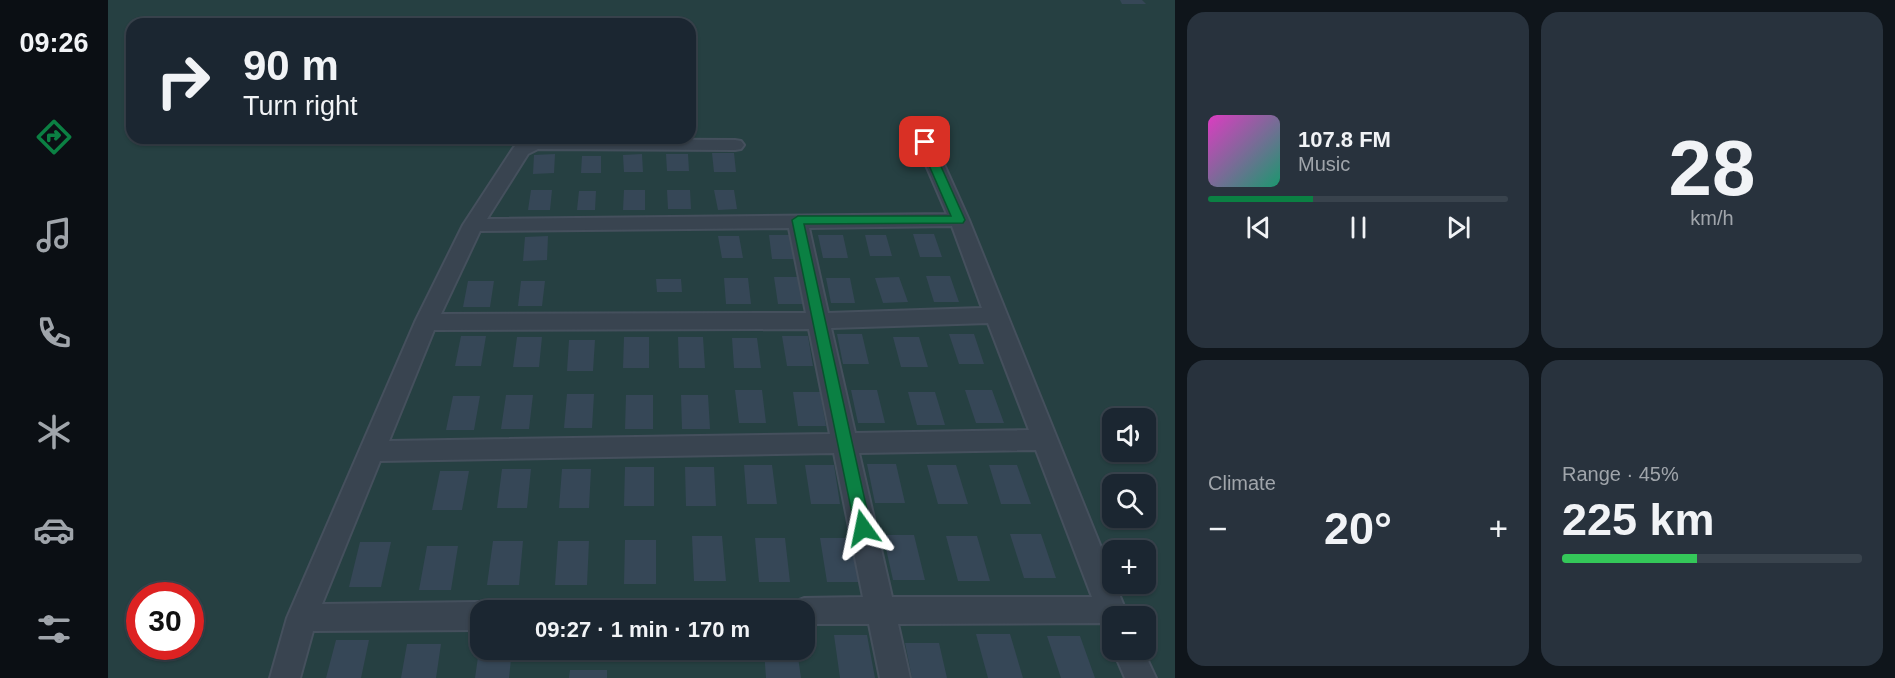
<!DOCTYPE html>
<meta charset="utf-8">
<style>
body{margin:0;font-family:Arial,sans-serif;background:#28323d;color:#f1f3f6;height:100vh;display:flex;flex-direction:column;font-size:22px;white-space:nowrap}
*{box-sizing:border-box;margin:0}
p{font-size:20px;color:#a0a5ab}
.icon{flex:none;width:33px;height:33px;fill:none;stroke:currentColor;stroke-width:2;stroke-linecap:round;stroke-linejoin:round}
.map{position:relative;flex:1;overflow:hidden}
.sheet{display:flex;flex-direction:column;gap:12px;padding:12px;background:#0f151b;width:720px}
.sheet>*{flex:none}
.guide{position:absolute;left:18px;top:18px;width:570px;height:126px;border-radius:18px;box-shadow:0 2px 4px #0004,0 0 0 2px #39434d;background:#1b2631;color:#f1f3f6;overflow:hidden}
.fabs{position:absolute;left:994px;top:408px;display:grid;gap:12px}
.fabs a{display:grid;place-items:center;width:54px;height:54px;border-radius:12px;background:#1b2631;box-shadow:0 2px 4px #0004,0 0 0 2px #39434d;font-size:30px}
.speed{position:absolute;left:18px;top:582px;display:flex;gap:12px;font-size:30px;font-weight:700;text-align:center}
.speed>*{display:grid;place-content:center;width:78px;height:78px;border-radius:50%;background:#1b2631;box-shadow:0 2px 4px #0004,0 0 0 2px #39434d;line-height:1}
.speed .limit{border:9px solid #d22;background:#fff;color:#111}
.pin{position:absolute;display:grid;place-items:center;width:51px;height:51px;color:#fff;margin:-26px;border-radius:12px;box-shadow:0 3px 9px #0006}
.me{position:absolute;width:66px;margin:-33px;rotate:348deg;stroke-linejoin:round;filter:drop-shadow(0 0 4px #0008)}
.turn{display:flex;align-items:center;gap:21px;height:126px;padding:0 18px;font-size:27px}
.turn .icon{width:78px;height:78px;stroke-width:2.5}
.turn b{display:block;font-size:42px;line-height:51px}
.big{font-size:45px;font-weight:600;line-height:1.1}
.sheet .card{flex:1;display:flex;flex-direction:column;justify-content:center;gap:9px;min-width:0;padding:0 21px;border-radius:18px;background:#28323d}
.sheet .dial{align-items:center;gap:0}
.dial b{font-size:78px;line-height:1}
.song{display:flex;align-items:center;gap:18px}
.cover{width:72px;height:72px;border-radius:9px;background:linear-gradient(135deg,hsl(310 70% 55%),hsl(160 70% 35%))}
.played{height:6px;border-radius:3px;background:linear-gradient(90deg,#0b8043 35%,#39434d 35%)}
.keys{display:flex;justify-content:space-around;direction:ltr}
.heat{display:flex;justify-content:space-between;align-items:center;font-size:33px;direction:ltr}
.charge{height:9px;border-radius:4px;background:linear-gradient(90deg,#34c759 45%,#39434d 0)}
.sheet .tiles{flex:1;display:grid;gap:12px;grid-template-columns:repeat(2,1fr)}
.trip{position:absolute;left:362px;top:600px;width:345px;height:60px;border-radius:18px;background:#1b2631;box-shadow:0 2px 4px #0004,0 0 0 2px #39434d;font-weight:600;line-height:60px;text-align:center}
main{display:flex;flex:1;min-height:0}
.tabs{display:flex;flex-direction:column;width:108px;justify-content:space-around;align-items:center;background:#0b0f14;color:#a0a5ab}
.tabs .icon{width:42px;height:42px}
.tabs .selected{color:#0b8043}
.tabs b{font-size:27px;color:#f1f3f6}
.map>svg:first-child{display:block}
</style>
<main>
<nav class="tabs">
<b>09:26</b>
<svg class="icon selected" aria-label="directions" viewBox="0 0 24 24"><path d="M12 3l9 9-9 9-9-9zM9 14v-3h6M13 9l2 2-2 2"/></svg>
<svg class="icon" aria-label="music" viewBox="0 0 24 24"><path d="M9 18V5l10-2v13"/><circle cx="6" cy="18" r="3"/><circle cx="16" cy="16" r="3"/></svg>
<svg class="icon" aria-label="phone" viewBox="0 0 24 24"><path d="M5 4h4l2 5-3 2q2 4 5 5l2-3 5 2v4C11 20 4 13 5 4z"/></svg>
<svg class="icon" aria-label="climate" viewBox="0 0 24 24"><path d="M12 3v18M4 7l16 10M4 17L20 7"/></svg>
<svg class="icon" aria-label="car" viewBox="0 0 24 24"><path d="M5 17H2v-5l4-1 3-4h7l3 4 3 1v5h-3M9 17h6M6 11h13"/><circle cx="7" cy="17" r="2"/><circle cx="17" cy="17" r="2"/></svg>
<svg class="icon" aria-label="filters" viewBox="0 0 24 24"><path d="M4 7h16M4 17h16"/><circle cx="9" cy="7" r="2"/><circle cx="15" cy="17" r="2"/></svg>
</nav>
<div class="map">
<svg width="1067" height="678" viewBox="0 0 1067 678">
<rect width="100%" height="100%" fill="#243341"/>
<!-- green -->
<path fill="#264042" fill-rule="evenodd" d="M 0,0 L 1067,0 L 1067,678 L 0,678 ZM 24,24 L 582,24 L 582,138 L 24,138 ZM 1005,418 L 1038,418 L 1038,452 L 1005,452 ZM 1005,484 L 1038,484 L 1038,518 L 1005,518 ZM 1005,550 L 1038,550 L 1038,584 L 1005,584 ZM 32,596 L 82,596 L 82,646 L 32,646 ZM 372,610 L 696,610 L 696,650 L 372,650 ZM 1005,616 L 1038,616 L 1038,650 L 1005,650 Z"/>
<!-- building -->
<path fill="#364757" d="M 1012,0 L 1034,0 L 1038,4 L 1014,4 Z
M 604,153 L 626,153 L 628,172 L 606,172 Z
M 447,154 L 446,173 L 425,174 L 426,155 Z
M 534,154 L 535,172 L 516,172 L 515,155 Z
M 558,154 L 580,154 L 581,171 L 559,171 Z
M 474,156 L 493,156 L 493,173 L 473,173 Z
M 423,190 L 444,190 L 442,210 L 420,210 Z
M 516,190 L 537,190 L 537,210 L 515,210 Z
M 559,190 L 582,190 L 583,209 L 560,209 Z
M 606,190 L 626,190 L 629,209 L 610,210 Z
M 471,191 L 488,191 L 487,210 L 469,210 Z
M 805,234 L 826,234 L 834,257 L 812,257 Z
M 661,235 L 684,235 L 688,259 L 664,259 Z
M 710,235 L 735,235 L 740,258 L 715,258 Z
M 757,235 L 778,235 L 784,256 L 762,256 Z
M 440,236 L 439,260 L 415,261 L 417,237 Z
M 610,236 L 631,236 L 635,258 L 614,258 Z
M 818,276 L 842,276 L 851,302 L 826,302 Z
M 666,277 L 691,277 L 696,304 L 670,304 Z
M 791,277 L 800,302 L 775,303 L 767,278 Z
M 616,278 L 640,278 L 643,304 L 618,304 Z
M 718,278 L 742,278 L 747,303 L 723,303 Z
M 548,279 L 573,279 L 574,292 L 549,292 Z
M 360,281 L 386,281 L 382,307 L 355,307 Z
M 413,281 L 437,281 L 434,306 L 410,306 Z
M 729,334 L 754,334 L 761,364 L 735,364 Z
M 841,334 L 866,334 L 876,364 L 851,364 Z
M 353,336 L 378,336 L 373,366 L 347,366 Z
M 674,336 L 700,336 L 705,366 L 679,366 Z
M 409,337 L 434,337 L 431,367 L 405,367 Z
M 516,337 L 541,337 L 541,368 L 515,368 Z
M 570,337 L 595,337 L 597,368 L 571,368 Z
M 785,337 L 811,337 L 820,367 L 793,367 Z
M 624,338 L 649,338 L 653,368 L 626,368 Z
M 461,340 L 487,340 L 485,371 L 459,371 Z
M 627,390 L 654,390 L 658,423 L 631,423 Z
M 743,390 L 769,390 L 777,423 L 750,423 Z
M 857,390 L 884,390 L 896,423 L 868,423 Z
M 685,392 L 712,392 L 718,426 L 690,426 Z
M 800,392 L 827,392 L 837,425 L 809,425 Z
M 459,394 L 486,394 L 484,428 L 456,428 Z
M 398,395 L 425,395 L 421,429 L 393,429 Z
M 518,395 L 545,395 L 545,429 L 517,429 Z
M 573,395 L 600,395 L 602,429 L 574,429 Z
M 345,396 L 372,396 L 366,430 L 338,430 Z
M 759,464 L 788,464 L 797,503 L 767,503 Z
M 636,465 L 664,465 L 669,504 L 639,504 Z
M 697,465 L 726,465 L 732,504 L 703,504 Z
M 819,465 L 848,465 L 860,504 L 830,504 Z
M 881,465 L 909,465 L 923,504 L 893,504 Z
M 517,467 L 546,467 L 546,506 L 516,506 Z
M 577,467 L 606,467 L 608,506 L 578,506 Z
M 394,469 L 423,469 L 419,508 L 389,508 Z
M 454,469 L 483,469 L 481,508 L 451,508 Z
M 332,471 L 361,471 L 354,510 L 324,510 Z
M 902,534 L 933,534 L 948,578 L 916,578 Z
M 775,535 L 806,535 L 817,580 L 785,580 Z
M 584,536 L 614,536 L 618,581 L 586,581 Z
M 838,536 L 869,536 L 882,581 L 850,581 Z
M 647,538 L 677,538 L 682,582 L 651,582 Z
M 712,538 L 743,538 L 751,582 L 719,582 Z
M 517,540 L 548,540 L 548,584 L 516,584 Z
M 385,541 L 415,541 L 411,585 L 379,585 Z
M 450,541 L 481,541 L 479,585 L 447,585 Z
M 252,542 L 283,542 L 273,587 L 241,587 Z
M 319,546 L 350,546 L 343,590 L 311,590 Z
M 868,634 L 902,634 L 915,678 L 880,678 Z
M 726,635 L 759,635 L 767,678 L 732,678 Z
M 939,636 L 972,636 L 987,678 L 953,678 Z
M 228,640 L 261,640 L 253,678 L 218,678 Z
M 797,643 L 831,643 L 839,678 L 804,678 Z
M 299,644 L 333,644 L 328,678 L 293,678 Z
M 371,650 L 404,650 L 401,678 L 367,678 Z
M 656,650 L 689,650 L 693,678 L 658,678 Z
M 462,670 L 499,670 L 499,678 L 461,678 Z"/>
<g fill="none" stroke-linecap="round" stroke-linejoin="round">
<defs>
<path id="minor" d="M 817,137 L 823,138 L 826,142 L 861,220 L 1005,577 L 1005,584 L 1007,584 L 1020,616 L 1005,616 L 1005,629 L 995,623 L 790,624 L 802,678 L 772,678 L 761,624 L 696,624 L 696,610 L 682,610 L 686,602 L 696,598 L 755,597 L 726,453 L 272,461 L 214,604 L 372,602 L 382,606 L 384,610 L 372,610 L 372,630 L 205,631 L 192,678 L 162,678 L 179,618 L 307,322 L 355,225 L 404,150 L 407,146 L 428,139 L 627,140 L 633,141 L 636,145 L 633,149 L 627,150 L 430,149 L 420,154 L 379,219 L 839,214 L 808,142 L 811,138 ZM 844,226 L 874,308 L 720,313 L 701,228 ZM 681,228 L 698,313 L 333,314 L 372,231 ZM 880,323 L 921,430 L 747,433 L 723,328 ZM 701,329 L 722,434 L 281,441 L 326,330 ZM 928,450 L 984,597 L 784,597 L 751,453 Z
M 1005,650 L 1035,650 L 1048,678 L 1017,678 Z"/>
</defs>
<!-- minor casing -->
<use href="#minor" stroke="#45505d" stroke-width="4"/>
<!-- minor -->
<use href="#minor" fill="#394450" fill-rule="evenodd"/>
</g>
<!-- route -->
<path fill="#0b8043" stroke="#07532c" stroke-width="1.5" d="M 817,139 L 822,142 L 857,220 L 855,223 L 696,224 L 763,528 L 761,533 L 755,535 L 749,533 L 747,528 L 684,220 L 690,216 L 843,216 L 811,142 Z"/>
</svg>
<div class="fabs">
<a><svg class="icon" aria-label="sound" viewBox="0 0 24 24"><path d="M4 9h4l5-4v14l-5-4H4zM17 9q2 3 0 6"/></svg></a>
<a><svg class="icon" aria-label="search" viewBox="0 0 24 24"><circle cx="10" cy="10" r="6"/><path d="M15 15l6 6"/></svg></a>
<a>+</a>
<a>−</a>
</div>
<div class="speed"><div class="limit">30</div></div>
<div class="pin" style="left:817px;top:142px;background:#d93025"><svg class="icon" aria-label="arrive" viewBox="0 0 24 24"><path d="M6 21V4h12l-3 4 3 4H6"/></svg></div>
<svg class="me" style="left:755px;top:528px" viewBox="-20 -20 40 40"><path d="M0-17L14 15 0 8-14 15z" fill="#0b8043" stroke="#fff" stroke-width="4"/></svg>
<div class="trip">09:27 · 1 min · 170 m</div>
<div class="guide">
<div class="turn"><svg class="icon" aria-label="right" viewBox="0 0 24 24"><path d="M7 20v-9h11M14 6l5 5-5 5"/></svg><div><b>90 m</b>Turn right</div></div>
</div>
</div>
<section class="sheet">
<div class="tiles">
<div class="card">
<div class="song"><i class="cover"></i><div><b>107.8 FM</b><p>Music</p></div></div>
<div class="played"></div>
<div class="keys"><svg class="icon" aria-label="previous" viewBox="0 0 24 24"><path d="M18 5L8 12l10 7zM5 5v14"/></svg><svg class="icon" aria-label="pause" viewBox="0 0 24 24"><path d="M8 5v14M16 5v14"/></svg><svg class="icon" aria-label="next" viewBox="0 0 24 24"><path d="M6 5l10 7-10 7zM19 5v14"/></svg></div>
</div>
<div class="card dial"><b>28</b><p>km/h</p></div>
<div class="card"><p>Climate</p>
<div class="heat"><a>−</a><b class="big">20°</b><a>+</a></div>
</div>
<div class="card"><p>Range · 45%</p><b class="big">225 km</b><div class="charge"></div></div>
</div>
</section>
</main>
